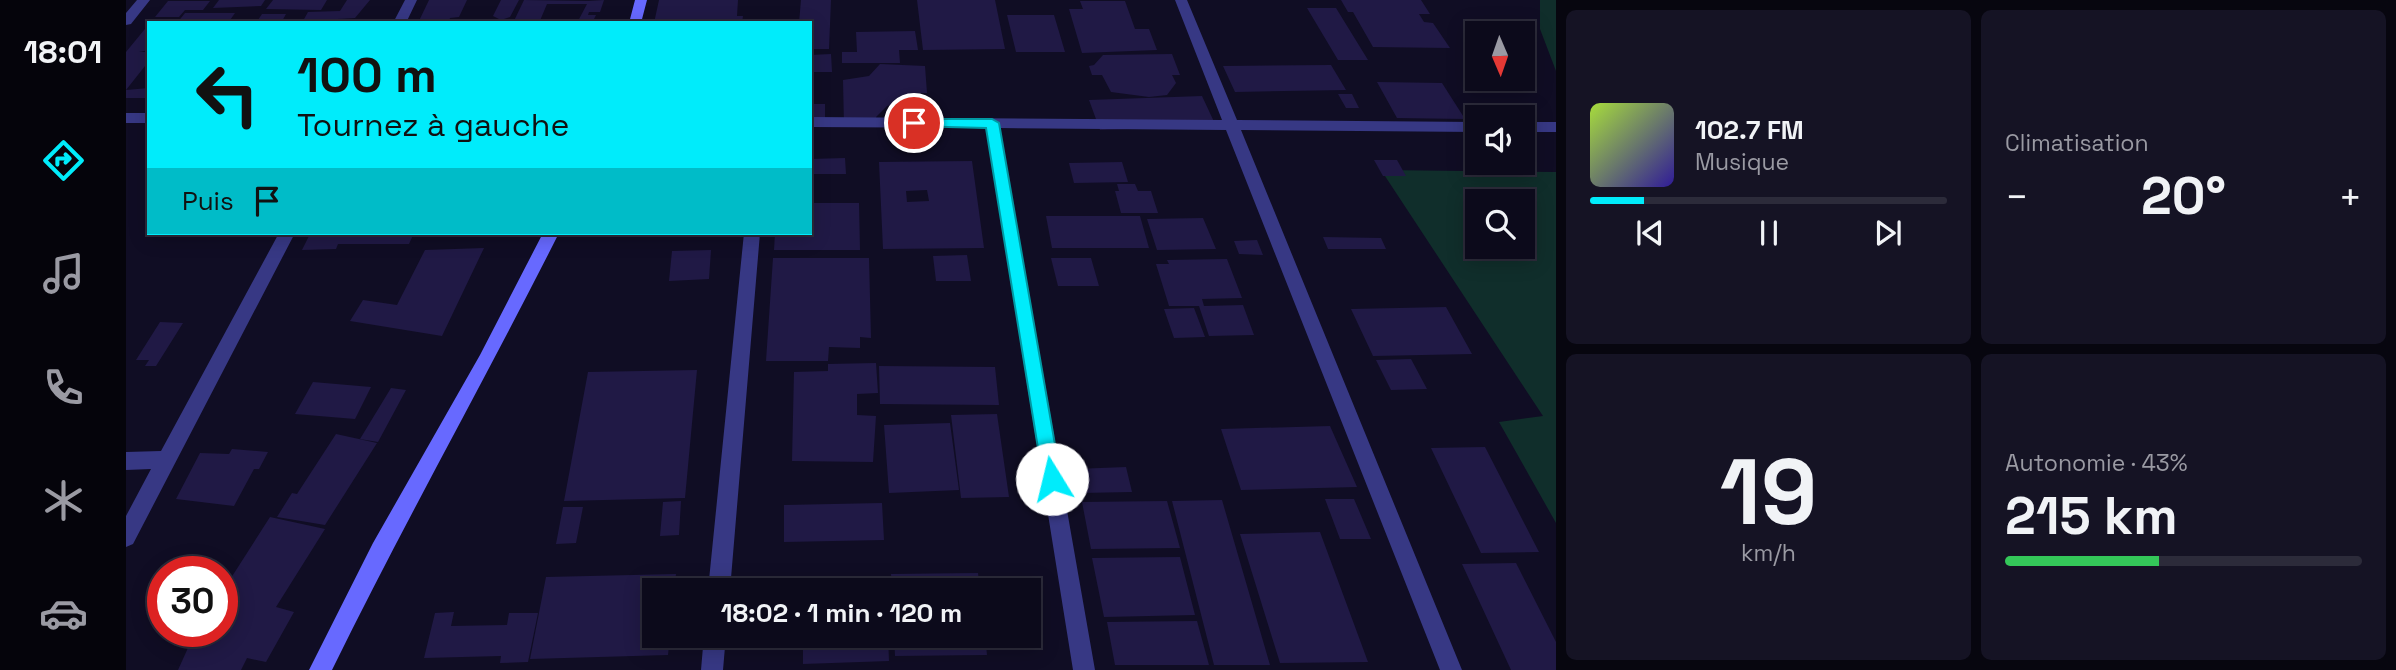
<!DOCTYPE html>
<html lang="fr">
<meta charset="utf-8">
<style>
body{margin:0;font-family:"Space Grotesk",sans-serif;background:#151324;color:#f1f3f6;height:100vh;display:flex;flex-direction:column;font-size:26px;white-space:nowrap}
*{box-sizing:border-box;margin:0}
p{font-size:23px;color:#9a9aa3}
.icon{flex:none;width:38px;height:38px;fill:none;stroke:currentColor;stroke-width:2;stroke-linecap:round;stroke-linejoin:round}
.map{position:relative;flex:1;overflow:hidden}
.panel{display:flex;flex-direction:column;gap:10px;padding:10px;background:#07060f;width:840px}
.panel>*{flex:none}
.hud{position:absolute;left:21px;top:21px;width:665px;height:214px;border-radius:0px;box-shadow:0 4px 18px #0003,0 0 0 2px #2c2b3a;background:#00ecfb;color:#111;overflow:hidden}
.needle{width:46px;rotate:178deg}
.controls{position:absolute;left:1339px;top:21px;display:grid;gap:14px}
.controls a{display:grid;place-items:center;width:70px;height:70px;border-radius:0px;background:#0c0a1b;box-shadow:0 4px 18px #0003,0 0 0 2px #2c2b3a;font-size:35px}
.speed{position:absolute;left:21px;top:556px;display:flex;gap:14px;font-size:35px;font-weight:700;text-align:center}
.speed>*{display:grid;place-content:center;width:91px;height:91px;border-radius:50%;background:#0c0a1b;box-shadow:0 4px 18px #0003,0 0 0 2px #2c2b3a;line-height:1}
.speed .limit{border:10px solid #d22;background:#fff;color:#111}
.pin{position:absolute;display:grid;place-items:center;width:60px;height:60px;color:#fff;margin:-30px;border:4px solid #fff;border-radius:50%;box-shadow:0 2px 7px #0007}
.me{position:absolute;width:77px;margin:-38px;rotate:351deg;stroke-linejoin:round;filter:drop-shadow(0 0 5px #0008)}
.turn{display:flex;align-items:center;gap:24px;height:147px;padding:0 35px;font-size:32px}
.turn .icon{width:91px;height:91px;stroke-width:2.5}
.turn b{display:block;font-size:49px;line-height:60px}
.then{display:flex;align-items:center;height:66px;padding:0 35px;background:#0003;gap:14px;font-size:26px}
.big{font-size:52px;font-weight:700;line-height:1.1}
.panel .widget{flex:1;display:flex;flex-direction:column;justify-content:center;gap:10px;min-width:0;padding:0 24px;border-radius:10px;background:#151324}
.panel .dial{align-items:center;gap:0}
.dial b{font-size:91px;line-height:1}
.song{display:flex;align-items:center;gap:21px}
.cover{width:84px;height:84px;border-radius:10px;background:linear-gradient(135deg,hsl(80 70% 55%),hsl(250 70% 35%))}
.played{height:7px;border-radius:4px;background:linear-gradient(90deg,#00ecfb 15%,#2c2b3a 15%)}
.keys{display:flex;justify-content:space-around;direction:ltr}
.heat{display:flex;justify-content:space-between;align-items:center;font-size:38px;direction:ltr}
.charge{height:10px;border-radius:5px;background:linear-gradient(90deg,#34c759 43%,#2c2b3a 0)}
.panel .tiles{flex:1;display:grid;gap:10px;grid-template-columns:repeat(2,1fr)}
.trip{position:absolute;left:516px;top:578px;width:399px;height:70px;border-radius:0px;background:#0c0a1b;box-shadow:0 4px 18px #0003,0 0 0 2px #2c2b3a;font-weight:700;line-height:70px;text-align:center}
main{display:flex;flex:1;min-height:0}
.dock{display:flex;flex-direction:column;width:126px;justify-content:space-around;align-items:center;background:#05040b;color:#9a9aa3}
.dock .icon{width:49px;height:49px}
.dock .current{color:#00ecfb}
.dock b{font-size:32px;color:#f1f3f6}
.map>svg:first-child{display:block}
</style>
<main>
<nav class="dock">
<b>18:01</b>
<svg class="icon current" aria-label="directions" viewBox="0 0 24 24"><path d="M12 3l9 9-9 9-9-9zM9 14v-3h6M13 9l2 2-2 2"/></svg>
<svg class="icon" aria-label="music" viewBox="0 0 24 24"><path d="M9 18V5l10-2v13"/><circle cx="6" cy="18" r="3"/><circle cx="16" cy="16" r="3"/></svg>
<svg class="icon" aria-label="phone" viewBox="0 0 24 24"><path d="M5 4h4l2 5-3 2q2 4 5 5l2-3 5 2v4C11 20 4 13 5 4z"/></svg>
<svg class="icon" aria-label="climate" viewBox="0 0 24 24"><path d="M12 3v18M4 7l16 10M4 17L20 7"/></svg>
<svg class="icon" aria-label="car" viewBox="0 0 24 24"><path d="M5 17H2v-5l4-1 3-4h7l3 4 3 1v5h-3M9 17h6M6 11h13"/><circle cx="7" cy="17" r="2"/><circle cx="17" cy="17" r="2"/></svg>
</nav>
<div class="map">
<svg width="1430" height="670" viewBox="0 0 1430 670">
<rect width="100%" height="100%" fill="#100d24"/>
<!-- green -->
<path fill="#102e2b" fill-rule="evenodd" d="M 1414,0 L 1430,0 L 1430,71 L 1414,29 Z
M 1255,170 L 1430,172 L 1430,523 L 1373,422 L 1417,416 ZM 1351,201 L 1396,201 L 1396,247 L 1351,247 Z"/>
<!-- building -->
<path fill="#201945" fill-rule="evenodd" d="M 93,0 L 139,0 L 135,6 L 87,8 Z
M 147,0 L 201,0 L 195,10 L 140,9 Z
M 221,0 L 244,0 L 229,18 L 177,21 L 182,12 L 214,11 Z
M 303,0 L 341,0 L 333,17 L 324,18 L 322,23 L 292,23 Z
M 375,0 L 393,0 L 384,17 L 375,20 L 367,16 Z
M 398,0 L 462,1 L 478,0 L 474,12 L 463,12 L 462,15 L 470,15 L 466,23 L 451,23 L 461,4 L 421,4 L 413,23 L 387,23 Z
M 533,0 L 612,0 L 611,16 L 617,16 L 616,23 L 528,23 Z
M 675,0 L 705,0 L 703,49 L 684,49 L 684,23 L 673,23 Z
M 791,0 L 869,0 L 879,49 L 797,50 Z
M 1215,0 L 1295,0 L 1304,14 L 1293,14 L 1298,22 L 1307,23 L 1324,48 L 1247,47 L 1227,12 L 1222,12 Z
M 42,1 L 84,1 L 77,10 L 59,10 L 53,17 L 29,17 Z
M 954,1 L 999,1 L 1009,29 L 1023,29 L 1031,50 L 956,53 L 943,9 L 957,9 Z
M 1181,8 L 1210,8 L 1242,60 L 1212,60 Z
M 59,13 L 109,13 L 102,23 L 51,23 Z
M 136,14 L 160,14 L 155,23 L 130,23 Z
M 881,15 L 928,15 L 939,52 L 890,52 Z
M 23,24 L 23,50 L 13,52 L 23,52 L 23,61 L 0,90 L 23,88 L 23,98 L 0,98 L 0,52 Z
M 789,31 L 792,50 L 773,50 L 774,63 L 716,63 L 716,52 L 731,52 L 730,32 Z
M 705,54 L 706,72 L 684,72 L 684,55 Z
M 1046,54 L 1054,75 L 1046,75 L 1050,83 L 1041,95 L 1023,97 L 985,92 L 976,75 L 966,75 L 963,66 L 968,65 L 977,55 Z
M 754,64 L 799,66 L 801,93 L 783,93 L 783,100 L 761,106 L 750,117 L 751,124 L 718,126 L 717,80 L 743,76 Z
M 1205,65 L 1220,90 L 1109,92 L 1097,66 Z
M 1251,82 L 1316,83 L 1339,119 L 1271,118 Z
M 1212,94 L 1226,94 L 1233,108 L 1220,108 Z
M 1076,96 L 1090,126 L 974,130 L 963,100 Z
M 684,104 L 699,104 L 699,125 L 684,125 Z
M 719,158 L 720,174 L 684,174 L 684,159 Z
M 1248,160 L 1271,160 L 1280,176 L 1257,176 Z
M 846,161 L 858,248 L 757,249 L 753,162 ZM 801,190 L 803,201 L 781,202 L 780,191 Z
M 996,162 L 1002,182 L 948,183 L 943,163 Z
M 991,184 L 1009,184 L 1012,191 L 1025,191 L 1032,213 L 995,213 L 989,191 L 993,191 Z
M 684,203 L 733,203 L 734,250 L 648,250 L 649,233 L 684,233 Z
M 920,216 L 1014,216 L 1023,248 L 926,248 Z
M 1077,218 L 1090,249 L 1031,250 L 1021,219 Z
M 288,233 L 283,244 L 212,244 L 210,249 L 176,250 L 184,234 Z
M 1197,237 L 1255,238 L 1260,249 L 1202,249 Z
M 1131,240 L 1137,255 L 1113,254 L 1108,241 Z
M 358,248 L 316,336 L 224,321 L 237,300 L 271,305 L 299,250 Z
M 585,250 L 583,279 L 543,281 L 546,251 Z
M 841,255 L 845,281 L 810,281 L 807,256 Z
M 647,258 L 743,258 L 745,338 L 734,337 L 734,348 L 703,347 L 702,361 L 640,361 Z
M 925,258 L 965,258 L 973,286 L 932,286 Z
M 1101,259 L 1116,298 L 1076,299 L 1078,306 L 1117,305 L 1128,335 L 1083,336 L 1073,306 L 1043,306 L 1030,264 L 1043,264 L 1041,260 Z
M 1320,307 L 1346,354 L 1247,356 L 1225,309 Z
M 1068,308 L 1079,337 L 1048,338 L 1038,309 Z
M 34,322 L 57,323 L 30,366 L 19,366 L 23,360 L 10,360 Z
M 1285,359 L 1301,389 L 1265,390 L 1250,360 Z
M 750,363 L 752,393 L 731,394 L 731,415 L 750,416 L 747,462 L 666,461 L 668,372 L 702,371 L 702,364 Z
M 753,366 L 869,367 L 873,405 L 754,404 Z
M 571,370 L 559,498 L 438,501 L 462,372 Z
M 187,382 L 245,387 L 229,419 L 169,414 Z
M 265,388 L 280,390 L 252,442 L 234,439 Z
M 871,414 L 883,497 L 835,498 L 825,415 Z
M 824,423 L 833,490 L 763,493 L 758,425 Z
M 1204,426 L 1231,487 L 1115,490 L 1095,429 Z
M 210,434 L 251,443 L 199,525 L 151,517 L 166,493 L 171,494 Z
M 1359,447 L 1413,552 L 1355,553 L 1305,448 Z
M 106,449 L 142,452 L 133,469 L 128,469 L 108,506 L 50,499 L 74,453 L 103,454 Z
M 1000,467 L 1006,492 L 954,493 L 949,469 Z
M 1199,499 L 1228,499 L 1245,539 L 1214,539 Z
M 1096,500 L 1144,665 L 1088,665 L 1046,501 Z
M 555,501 L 553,535 L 534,536 L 537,502 Z
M 1041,501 L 1054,548 L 965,549 L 956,502 Z
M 756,503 L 758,540 L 658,542 L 658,505 Z
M 437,507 L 457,507 L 450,543 L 430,544 Z
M 144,517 L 199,529 L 150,607 L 168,612 L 140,662 L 121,658 L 115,670 L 52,670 L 66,639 L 40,632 L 96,632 L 96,592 Z
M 1194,532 L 1242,662 L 1154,663 L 1114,534 Z
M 1054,557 L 1069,615 L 978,617 L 966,558 Z
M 1390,563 L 1430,642 L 1430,670 L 1385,670 L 1336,564 Z
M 852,573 L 854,590 L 766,590 L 765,574 Z
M 550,574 L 548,590 L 528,590 L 528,635 L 544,635 L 542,655 L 404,659 L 420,577 Z
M 759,584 L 759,590 L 677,590 L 677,587 Z
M 328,612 L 325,626 L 381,625 L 383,613 L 412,613 L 402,662 L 374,663 L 375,656 L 298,658 L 309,613 Z
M 1071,621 L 1083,665 L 989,665 L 981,622 Z
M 677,635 L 762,635 L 763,661 L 677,664 Z
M 768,635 L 859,635 L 861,655 L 769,656 Z"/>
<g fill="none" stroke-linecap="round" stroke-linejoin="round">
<!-- street -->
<path fill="#373884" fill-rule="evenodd" d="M 11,0 L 24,0 L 5,24 L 0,25 L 0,13 Z
M 279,0 L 291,0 L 280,23 L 267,23 Z
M 1049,0 L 1061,0 L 1111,120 L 1351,122 L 1351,132 L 1115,130 L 1336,670 L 1314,670 L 1100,130 L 874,128 L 969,670 L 947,670 L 860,128 L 684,127 L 684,117 L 1096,120 Z
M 0,113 L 23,113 L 23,123 L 0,123 Z
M 1396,122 L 1430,122 L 1430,132 L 1396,132 Z
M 153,233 L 169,233 L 7,544 L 0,547 L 0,516 L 25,469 L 0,470 L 0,452 L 35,451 Z
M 618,233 L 634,233 L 604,590 L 582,590 Z
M 578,635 L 600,635 L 597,670 L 575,670 Z"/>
<!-- secondary -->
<path fill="#6769ff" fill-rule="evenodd" d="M 509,0 L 521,0 L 515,23 L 503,23 Z
M 417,233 L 433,233 C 359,380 278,523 206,670 L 183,670 L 247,543 L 354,355 Z"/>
</g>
<!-- route -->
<path fill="#00ecfb" stroke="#0099a3" stroke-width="2" d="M 788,119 L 866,119 L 873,123 L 935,479 L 932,485 L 926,487 L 919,485 L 917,479 L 860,128 L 784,126 L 782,123 Z"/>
</svg>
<div class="controls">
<a><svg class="needle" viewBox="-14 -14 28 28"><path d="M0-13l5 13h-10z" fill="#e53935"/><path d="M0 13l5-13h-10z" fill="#9a9aa3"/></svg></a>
<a><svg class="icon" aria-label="sound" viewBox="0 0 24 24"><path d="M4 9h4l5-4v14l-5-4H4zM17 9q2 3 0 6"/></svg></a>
<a><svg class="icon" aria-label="search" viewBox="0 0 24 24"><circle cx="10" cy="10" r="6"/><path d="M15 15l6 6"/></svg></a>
</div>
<div class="speed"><div class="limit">30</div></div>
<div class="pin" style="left:788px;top:123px;background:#d93025"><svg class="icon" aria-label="arrive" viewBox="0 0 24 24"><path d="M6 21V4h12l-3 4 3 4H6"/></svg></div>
<svg class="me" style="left:926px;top:479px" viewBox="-20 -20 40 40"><circle r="19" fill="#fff"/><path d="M0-13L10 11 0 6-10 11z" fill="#00ecfb"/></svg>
<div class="trip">18:02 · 1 min · 120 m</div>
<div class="hud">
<div class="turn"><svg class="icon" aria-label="left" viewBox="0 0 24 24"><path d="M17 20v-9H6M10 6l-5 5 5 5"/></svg><div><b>100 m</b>Tournez à gauche</div></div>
<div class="then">Puis<svg class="icon" aria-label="arrive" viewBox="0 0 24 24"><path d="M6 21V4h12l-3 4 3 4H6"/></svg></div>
</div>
</div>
<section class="panel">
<div class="tiles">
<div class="widget">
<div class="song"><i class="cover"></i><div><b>102.7 FM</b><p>Musique</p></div></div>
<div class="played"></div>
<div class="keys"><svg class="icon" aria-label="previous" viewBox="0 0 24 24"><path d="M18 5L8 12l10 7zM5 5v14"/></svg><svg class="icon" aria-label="pause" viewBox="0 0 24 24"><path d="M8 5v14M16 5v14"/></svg><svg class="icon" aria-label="next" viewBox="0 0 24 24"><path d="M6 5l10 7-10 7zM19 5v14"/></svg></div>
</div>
<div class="widget"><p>Climatisation</p>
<div class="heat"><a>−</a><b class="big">20°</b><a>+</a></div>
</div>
<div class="widget dial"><b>19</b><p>km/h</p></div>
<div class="widget"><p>Autonomie · 43%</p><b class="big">215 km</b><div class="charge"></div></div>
</div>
</section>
</main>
